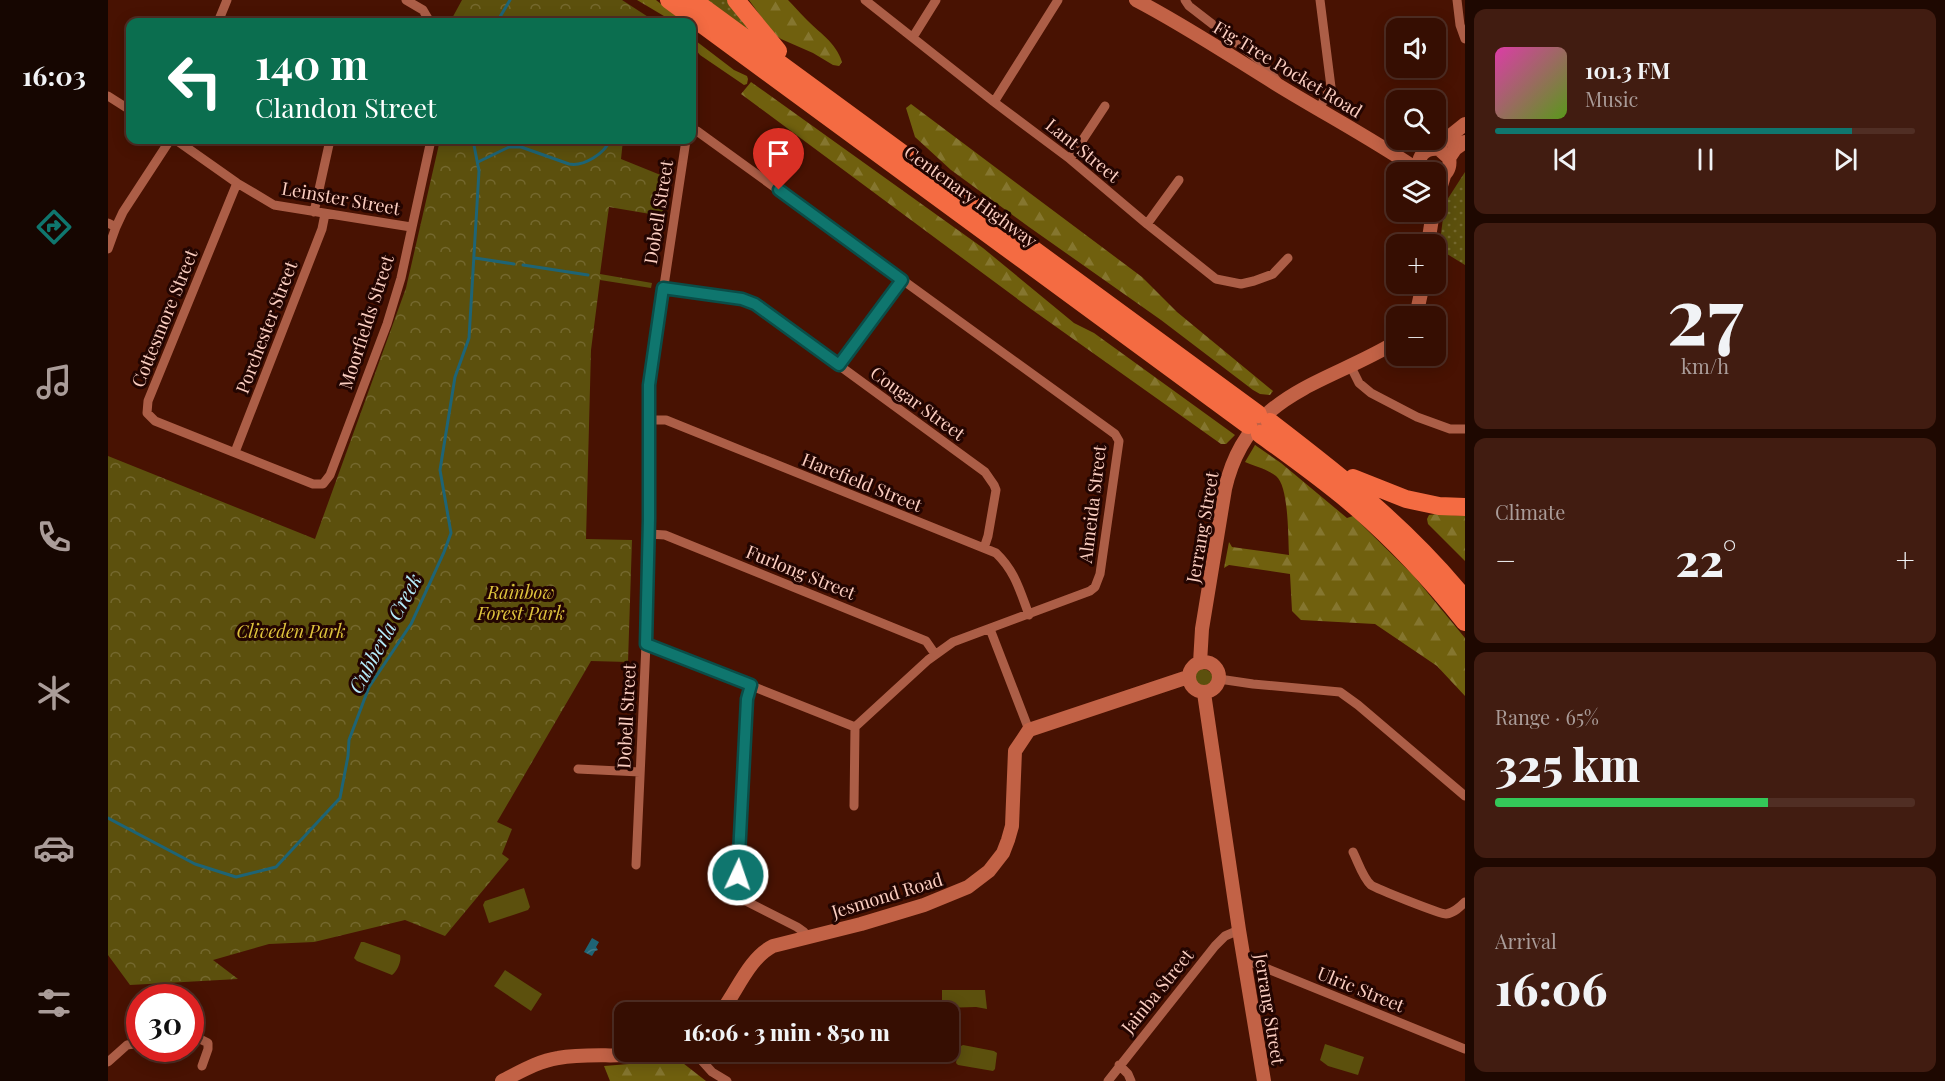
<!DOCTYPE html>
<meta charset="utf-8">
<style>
body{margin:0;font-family:"Playfair Display",serif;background:#411c11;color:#f1f3f6;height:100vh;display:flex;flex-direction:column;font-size:22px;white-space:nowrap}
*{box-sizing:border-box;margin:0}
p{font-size:20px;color:#aa9c99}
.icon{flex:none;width:33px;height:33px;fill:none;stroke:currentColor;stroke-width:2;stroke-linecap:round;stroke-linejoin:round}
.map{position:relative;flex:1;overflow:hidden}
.drawer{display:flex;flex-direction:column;gap:9px;padding:9px;background:#1e0801;width:480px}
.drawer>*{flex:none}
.guide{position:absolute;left:18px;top:18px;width:570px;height:126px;border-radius:12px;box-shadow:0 3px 15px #0003,0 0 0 2px #502e24;background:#0b6e4f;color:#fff;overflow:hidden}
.controls{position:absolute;left:1278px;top:18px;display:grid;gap:12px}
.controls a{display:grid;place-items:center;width:60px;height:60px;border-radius:12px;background:#360e02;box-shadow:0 3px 15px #0003,0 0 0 2px #502e24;font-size:30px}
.speed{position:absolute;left:18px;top:984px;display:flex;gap:12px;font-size:30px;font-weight:700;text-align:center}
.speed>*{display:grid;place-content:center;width:78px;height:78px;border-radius:50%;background:#360e02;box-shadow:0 3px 15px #0003,0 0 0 2px #502e24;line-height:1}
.speed .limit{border:9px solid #d22;background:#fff;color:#111}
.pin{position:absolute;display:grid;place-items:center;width:51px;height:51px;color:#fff;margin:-62px -26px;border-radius:50% 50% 50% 0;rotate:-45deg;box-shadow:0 0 6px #0007}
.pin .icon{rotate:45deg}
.me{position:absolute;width:66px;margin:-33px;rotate:3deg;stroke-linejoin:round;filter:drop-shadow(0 0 4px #0008)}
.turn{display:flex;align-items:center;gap:21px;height:126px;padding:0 30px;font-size:27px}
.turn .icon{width:78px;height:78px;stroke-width:2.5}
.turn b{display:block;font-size:42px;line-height:51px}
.big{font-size:45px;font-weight:800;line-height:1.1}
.drawer .widget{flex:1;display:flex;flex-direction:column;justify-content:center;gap:9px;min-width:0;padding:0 21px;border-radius:12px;background:#411c11}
.drawer .dial{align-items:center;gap:0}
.dial b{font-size:78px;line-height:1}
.song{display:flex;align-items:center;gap:18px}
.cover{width:72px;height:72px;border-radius:9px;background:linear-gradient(135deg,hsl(320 70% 55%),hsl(90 70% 35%))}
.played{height:6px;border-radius:3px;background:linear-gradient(90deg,#0f766e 85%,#502e24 85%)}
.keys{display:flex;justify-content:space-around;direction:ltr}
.heat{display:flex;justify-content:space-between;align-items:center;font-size:33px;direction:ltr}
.charge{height:9px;border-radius:4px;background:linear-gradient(90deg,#34c759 65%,#502e24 0)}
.trip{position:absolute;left:506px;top:1002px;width:345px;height:60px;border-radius:12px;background:#360e02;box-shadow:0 3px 15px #0003,0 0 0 2px #502e24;font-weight:800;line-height:60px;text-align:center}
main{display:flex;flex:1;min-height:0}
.tabs{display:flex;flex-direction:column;width:108px;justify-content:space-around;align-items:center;background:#160601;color:#aa9c99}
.tabs .icon{width:42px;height:42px}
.tabs .on{color:#0f766e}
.tabs b{font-size:27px;color:#f1f3f6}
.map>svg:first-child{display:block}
</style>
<main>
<nav class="tabs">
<b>16:03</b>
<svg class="icon on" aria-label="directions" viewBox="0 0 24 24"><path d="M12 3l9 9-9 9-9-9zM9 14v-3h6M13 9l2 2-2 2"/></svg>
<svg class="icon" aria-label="music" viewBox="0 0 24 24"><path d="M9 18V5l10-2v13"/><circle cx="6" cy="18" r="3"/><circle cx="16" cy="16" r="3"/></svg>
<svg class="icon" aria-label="phone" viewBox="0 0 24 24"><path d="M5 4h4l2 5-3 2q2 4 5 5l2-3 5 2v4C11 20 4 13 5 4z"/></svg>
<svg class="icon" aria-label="climate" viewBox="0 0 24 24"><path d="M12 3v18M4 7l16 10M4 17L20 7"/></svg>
<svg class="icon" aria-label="car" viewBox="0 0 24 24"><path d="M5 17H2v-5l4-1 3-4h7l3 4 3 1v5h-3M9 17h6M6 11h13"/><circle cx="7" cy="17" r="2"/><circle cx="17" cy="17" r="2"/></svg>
<svg class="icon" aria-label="filters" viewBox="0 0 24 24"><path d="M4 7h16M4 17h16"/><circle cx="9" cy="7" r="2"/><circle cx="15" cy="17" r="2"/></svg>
</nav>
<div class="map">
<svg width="1357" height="1081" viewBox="0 0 1357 1081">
<defs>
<pattern id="grass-dots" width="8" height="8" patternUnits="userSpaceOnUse" patternTransform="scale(1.5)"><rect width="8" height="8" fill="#5c500d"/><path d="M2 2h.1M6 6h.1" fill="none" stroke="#74682e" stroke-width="1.8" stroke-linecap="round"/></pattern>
<pattern id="forest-firs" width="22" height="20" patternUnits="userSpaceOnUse" patternTransform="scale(1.5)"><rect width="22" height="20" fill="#70600e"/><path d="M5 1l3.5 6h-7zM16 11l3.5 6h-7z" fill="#85762f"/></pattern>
<pattern id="park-crowns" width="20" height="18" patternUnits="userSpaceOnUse" patternTransform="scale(1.5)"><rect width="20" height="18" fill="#5c500d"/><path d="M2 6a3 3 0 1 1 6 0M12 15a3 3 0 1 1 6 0" fill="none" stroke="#74682e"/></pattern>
<pattern id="water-waves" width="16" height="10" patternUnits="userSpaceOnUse" patternTransform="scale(1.5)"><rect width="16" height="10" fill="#1e6475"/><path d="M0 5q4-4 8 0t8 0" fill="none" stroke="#407987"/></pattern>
</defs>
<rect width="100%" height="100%" fill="#481202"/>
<!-- grass -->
<path fill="url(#grass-dots)" d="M 595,0 L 623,0 L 645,31 L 643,35 Z
M 1357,172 L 1357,265 L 1331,249 L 1337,203 Z"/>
<!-- forest -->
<path fill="url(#forest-firs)" d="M 529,0 L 548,0 L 568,16 L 571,22 L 566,22 Z
M 641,0 L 680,0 C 686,6 691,12 697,18 C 710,32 728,42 734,62 L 731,66 L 725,65 L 705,53 L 673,39 L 665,33 Z
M 588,41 L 626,70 L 639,76 L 640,79 L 639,84 L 636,85 L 592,55 L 588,50 L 586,43 Z
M 643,82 L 875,248 L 966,323 L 986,333 L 1127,435 L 1118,444 L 1113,444 L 923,309 L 633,94 Z
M 803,104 L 1034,277 L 1069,312 L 1165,391 L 1162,395 L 1152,394 L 1145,390 L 1053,320 L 921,227 L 843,170 L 807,137 L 798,108 Z
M 1147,445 L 1173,463 L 1239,518 L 1245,516 L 1305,575 L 1357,638 L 1357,696 L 1329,666 L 1267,624 L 1193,620 L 1184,611 L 1182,574 L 1121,565 L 1116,568 L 1121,542 L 1124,547 L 1181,555 C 1180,538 1181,486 1168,476 C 1159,469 1146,466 1137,462 Z
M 1329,514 L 1357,516 L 1357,561 L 1320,524 L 1319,519 L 1321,515 Z
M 571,1060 L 598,1081 L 502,1081 L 496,1066 Z"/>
<!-- park -->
<path fill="url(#park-crowns)" d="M 354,0 L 514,0 L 548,22 L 342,22 Z
M 332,140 L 515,140 L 513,159 L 560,178 L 554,216 L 501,207 L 492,274 L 544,283 L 543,288 L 492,280 L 483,350 L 478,539 L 524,540 L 520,662 L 483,661 L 389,822 L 404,829 L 394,854 L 401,859 L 337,936 L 297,920 L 206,942 L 161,944 L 105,960 L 130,979 L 22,985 L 0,955 L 0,456 L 207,539 L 298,288 Z"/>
<!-- garden -->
<path fill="#5c500d" d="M1085 679a10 10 0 1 1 20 0a10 10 0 1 1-20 0Z
M 416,888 L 422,907 L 420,910 L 381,923 L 375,905 L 377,901 Z
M 253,942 L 256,942 L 292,955 C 294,961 289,972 284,975 L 249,961 L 246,958 Z
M 397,970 L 434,994 L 423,1011 L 386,986 Z
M 834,990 L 877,990 L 879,1009 L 868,1007 L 834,1008 Z
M 1217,1044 L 1256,1057 L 1250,1075 L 1220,1066 L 1212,1060 Z
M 855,1045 L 886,1051 L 889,1053 L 887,1069 L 885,1071 L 850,1065 L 848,1063 L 851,1047 Z"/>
<!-- water -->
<path fill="url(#water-waves)" d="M 484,938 L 491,942 L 488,947 L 490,950 L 487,951 L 484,956 L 476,952 Z"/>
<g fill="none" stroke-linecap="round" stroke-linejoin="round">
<!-- stream -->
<path stroke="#1e6475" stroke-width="3" d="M 389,22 L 402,0
M 370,162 L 401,147 L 413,147 L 461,164 C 476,167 497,153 502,140
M 367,258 L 406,264
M 415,265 L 480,275
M 0,818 L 87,864 L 128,877 L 168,867 L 232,798 L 240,756 L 241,740 L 261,687 L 303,624 L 336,552 L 343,533 L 332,470 L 347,377 L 361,338 L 371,171 L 365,140"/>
<!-- street -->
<path stroke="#ac5e47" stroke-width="9" d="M 298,0 L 315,10 L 322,22
M 757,0 L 886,102 L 962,159 L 1039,224 L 1108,279 L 1133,284 L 1146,281 L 1165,274 L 1180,258
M 1077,0 L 1081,6 L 1156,64 L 1169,81
M 1349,0 L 1352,25 L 1357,39
M 110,22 L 119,0
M 805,37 L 828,0
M 0,96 L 22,110
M 886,102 L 950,0
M 1211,109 L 1223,87 L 1212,0
M 584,133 L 589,131 L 1007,434 L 1011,441 L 992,574 L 987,587 L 982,591 L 845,642 L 820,660 L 747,727 L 746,806
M 68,140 L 129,183 L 166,205 L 303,227
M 962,159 L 997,106
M 129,183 L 40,401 L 39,413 L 47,421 L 205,484 L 215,484 L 222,475 L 279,324 L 293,278 L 323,140
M 206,212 L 222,140
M 0,223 L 8,227 L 0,249
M 1039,224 L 1071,180
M 8,227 L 15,212 L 62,140
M 555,288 L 634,299 L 647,304 L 877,472 L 886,485 L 888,490 L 880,536 L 876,548
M 731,365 L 794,280
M 1242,365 L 1251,383 L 1263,393 L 1309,417 L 1342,429 L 1357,429
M 541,420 L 558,420 L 888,553 C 907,571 912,591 921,615
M 127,452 L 214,229 L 217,214
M 541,534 L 557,535 L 818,641 L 827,654
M 882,629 L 921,730
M 538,644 L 747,727
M 1111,679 L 1145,684 L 1232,692 L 1250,705 L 1357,796
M 643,685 L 638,699 L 629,894 L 632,898 L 689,927 L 696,932 L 698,937
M 470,769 L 532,772
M 1245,852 C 1250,862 1255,878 1263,885 C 1269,889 1332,914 1338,914 C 1346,913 1352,907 1357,902
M 528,865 L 538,644 L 541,519 L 541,385 L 578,140
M 1137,964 L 1145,963 L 1357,1049
M 82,1034 L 100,1043 L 100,1049 L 94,1066
M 586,1052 L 604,1072 L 619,1081
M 0,1062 L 19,1045 L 32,1043
M 1011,1065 L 1020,1074 L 1023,1081
M 1000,1081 L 1107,946 L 1117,936 L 1131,930"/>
<!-- secondary -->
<path stroke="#c26246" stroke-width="14" d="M 1028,0 C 1078,26 1124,57 1173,87 C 1219,115 1268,141 1313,172
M 1327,148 L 1357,124
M 1341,158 L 1347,149 L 1357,142
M 1313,172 C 1307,158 1316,147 1331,149 L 1341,158 C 1343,168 1338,177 1328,179
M 1328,202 L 1336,176
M 1320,244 L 1325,212
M 1308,316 L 1315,284
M1081 677a15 15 0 1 1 30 0a15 15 0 1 1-30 0Z
M 1092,663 L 1094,629 L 1117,489 C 1139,392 1217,385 1288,342
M 1096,693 L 1131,930 L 1156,1081
M 613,1012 C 629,991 641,958 665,946 L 753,924 L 816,905 L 860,887 L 881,871 L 895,853 L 900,840 L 904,826 L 907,751 L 921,730 L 1080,677
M 394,1081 C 412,1072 430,1061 450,1058 C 483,1052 516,1059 548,1052"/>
<!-- highway -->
<path stroke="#f46b42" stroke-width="18" d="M 561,0 L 1140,425
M 585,0 L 1150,414
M 628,0 L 670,51
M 1162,422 C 1235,478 1298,527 1357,599
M 1152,434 C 1185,458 1219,482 1250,509 C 1289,543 1324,581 1357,622
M 1245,478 L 1298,499 L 1331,506 L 1357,507"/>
</g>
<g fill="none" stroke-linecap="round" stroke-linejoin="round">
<defs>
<path id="route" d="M 630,875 L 639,699 L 643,685 L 538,644 L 541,519 L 541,385 L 555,288 L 634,299 L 647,304 L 731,365 L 794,280 L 671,190"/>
</defs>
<!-- route casing -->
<use href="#route" stroke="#0a4d48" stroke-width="15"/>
<!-- route -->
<use href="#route" stroke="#0f766e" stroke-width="10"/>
</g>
<g text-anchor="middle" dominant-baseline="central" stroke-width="6" stroke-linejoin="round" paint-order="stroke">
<!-- street labels -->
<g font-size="18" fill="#fbcec1" stroke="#230501">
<text transform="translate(1180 69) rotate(31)">Fig Tree Pocket Road</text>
<text transform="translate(975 150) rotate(39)">Lant Street</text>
<text transform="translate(863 196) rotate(36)">Centenary Highway</text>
<text transform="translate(233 198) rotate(10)">Leinster Street</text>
<text transform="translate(550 212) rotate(-81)">Dobell Street</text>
<text transform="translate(56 318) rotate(-68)">Cottesmore Street</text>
<text transform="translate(258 322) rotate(-72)">Moorfields Street</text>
<text transform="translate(158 327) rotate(-69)">Porchester Street</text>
<text transform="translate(810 403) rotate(36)">Cougar Street</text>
<text transform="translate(754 482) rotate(22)">Harefield Street</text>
<text transform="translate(984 504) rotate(-83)">Almeida Street</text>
<text transform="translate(1094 527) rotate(-80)">Jerrang Street</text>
<text transform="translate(693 572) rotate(22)">Furlong Street</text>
<text transform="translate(518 716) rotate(-87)">Dobell Street</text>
<text transform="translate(779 895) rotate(-17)">Jesmond Road</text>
<text transform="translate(1253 989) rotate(22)">Ulric Street</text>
<text transform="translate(1049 991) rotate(-51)">Jainba Street</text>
<text transform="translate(1162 1009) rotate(81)">Jerrang Street</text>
</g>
<!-- park labels -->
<g font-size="18" font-style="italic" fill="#dfc43d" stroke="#230501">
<text x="413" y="592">Rainbow<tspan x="413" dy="21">Forest Park</tspan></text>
<text x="183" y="631">Cliveden Park</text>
</g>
<!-- water labels -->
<g font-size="20" font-style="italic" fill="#b5ecfc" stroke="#230501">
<text transform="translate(276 633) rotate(-62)">Cubberla Creek</text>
</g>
</g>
</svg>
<div class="controls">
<a><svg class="icon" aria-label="sound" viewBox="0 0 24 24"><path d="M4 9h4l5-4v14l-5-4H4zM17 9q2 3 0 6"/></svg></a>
<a><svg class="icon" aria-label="search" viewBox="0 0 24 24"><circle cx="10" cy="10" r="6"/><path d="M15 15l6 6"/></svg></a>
<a><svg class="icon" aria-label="layers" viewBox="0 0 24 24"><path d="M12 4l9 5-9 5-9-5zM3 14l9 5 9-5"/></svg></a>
<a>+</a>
<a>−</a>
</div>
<div class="speed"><div class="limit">30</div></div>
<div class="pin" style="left:671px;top:190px;background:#d93025"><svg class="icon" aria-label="arrive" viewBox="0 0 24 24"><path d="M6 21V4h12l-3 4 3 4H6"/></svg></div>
<svg class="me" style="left:630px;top:875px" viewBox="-20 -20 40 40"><circle r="17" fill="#0f766e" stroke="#fff" stroke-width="3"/><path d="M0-11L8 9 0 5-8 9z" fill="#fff"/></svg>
<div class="trip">16:06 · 3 min · 850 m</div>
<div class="guide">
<div class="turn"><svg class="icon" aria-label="left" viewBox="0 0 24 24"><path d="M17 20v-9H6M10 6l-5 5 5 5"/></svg><div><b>140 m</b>Clandon Street</div></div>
</div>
</div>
<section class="drawer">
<div class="widget">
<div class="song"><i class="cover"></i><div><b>101.3 FM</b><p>Music</p></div></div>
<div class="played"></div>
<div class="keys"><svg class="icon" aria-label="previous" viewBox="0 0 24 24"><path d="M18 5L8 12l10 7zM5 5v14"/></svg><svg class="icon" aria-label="pause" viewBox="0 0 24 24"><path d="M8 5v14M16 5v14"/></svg><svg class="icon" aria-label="next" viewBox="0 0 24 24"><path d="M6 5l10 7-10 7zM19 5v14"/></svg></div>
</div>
<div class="widget dial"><b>27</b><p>km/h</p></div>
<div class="widget"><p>Climate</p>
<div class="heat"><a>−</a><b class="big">22°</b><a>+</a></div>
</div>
<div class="widget"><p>Range · 65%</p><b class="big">325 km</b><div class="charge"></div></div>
<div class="widget"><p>Arrival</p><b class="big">16:06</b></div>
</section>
</main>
